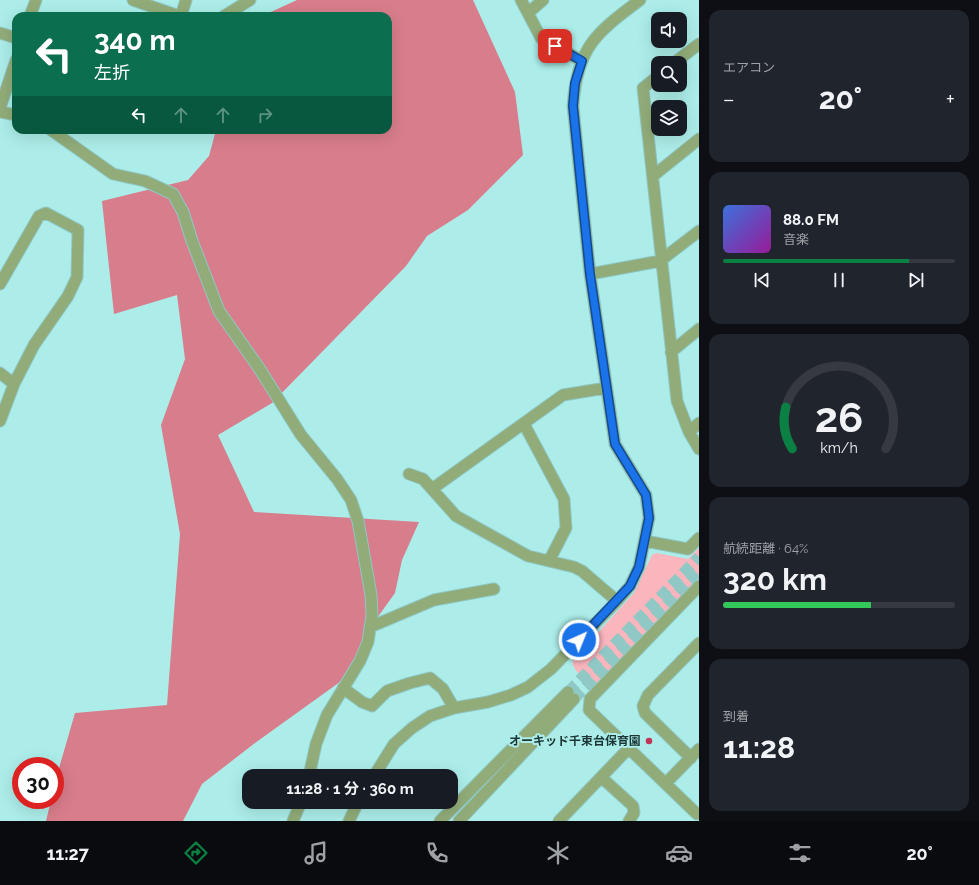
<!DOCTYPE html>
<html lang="ja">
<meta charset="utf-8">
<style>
body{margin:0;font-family:Raleway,"Noto Sans JP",sans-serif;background:#20242c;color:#f1f3f6;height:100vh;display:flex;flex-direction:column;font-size:15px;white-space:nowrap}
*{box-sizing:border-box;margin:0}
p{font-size:13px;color:#9ea1a6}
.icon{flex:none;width:22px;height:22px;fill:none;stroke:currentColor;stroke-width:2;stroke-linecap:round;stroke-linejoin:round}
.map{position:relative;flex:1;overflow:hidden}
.sheet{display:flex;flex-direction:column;gap:10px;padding:10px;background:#0d0f14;width:280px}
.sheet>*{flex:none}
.banner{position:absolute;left:12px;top:12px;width:380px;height:122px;border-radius:12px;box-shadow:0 4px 16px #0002;background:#0b6e4f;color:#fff;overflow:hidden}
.tools{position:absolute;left:651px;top:12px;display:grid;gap:8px}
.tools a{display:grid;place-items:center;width:36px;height:36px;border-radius:8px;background:#171b24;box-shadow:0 4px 16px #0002;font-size:20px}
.speed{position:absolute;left:12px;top:757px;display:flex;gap:8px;font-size:20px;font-weight:700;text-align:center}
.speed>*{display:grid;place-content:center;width:52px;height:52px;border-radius:50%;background:#171b24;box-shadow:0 4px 16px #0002;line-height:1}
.speed .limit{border:6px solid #d22;background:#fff;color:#111}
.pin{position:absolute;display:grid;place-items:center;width:34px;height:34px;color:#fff;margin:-17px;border-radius:8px;box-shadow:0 2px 6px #0006}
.me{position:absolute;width:44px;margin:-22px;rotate:44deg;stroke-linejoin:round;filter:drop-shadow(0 0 3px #0008)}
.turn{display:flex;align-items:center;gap:14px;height:84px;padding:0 16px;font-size:18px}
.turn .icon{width:52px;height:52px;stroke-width:2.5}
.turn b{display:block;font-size:28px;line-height:34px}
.lanes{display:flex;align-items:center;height:38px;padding:0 16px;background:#0003;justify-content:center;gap:20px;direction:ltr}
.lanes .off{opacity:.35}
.big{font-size:30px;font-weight:700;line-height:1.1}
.sheet .tile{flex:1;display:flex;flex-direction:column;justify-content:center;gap:6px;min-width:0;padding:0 14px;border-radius:12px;background:#20242c}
.sheet .dial{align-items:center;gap:0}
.dial svg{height:104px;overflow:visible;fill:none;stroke:#363941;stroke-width:7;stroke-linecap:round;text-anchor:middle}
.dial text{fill:#f1f3f6;stroke:none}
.song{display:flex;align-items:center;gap:12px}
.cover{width:48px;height:48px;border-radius:6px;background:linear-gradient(135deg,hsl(220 70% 55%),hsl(300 70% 35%))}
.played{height:4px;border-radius:2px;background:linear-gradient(90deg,#0b8043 80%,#363941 80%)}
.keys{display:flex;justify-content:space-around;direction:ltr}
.heat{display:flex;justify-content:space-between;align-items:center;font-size:22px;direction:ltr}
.charge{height:6px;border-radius:3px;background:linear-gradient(90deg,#34c759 64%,#363941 0)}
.trip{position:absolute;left:242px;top:769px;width:216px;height:40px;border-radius:12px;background:#171b24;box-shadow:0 4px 16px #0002;font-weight:700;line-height:40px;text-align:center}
.tabs{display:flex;height:64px;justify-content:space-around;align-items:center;background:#090b0e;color:#9ea1a6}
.tabs .icon{width:28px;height:28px}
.tabs .on{color:#0b8043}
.tabs b{font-size:18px;color:#f1f3f6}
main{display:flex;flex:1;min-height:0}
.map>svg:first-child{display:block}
</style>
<main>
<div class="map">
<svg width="699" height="821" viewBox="0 0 699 821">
<rect width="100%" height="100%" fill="#acede9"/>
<!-- green -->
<path fill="#fab5bd" d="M 699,548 L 699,579 L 597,683 L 592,684 C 585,678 571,671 573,660 L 634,593 L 652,555 L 656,553 L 688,559 Z"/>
<!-- forest -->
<path fill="#d87d8b" d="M 297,0 L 473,0 L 515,92 L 523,155 L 468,210 L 427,236 L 406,266 L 272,403 L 218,435 L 254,512 L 419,522 L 402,560 L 395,593 L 377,618 L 351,674 L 255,743 L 202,784 L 183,821 L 46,821 L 51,800 L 55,800 L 55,782 L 75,713 L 167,705 L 180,534 L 161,425 L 185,359 L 177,295 L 114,314 L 102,201 L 188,180 L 209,156 L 216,130 L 388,130 L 388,16 L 262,16 Z"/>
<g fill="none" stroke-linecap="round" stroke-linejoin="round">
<!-- tertiary-tunnel -->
<path stroke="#8fc8c5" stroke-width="11" stroke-dasharray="11 5.5" stroke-linecap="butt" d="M 568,692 L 699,557
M 574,699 L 699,571"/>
<defs>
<path id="minor" d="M 133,0 L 179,16
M 521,0 L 541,38 L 582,61
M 528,13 L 543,0
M 181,16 L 186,0
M 224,16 L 250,0
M 0,33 L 16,38
M 674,63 L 699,44
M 658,76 L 643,88 L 677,401 L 689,432 L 699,449
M 0,112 L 16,115
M 51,130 L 113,174 L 145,181 L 173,194 L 183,212 L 192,241 L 219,311 L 259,368 L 301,435 L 337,479 L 351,500 L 358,521 L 371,595 L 372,616 L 368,642 L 360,661 L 327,715 L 316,744 L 309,776
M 653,176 L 699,139
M 590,274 L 660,261 L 699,231
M 0,284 L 39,216 L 46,213 L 78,230 L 77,277 L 68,296 L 34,345 L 14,384 L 0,421
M 671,352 L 699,329
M 0,373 L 14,384
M 524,424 L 564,499 L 566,528 L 549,561
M 689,432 L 699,423
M 409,474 L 423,479 L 456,516 L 528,556 L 574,567 L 582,571 L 617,601
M 432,489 L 563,395 L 606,388
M 645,541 L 688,549 L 699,538
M 370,627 L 434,600 L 494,589
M 343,688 L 362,702 L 372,706 L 387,691 L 410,683 L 430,678 L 443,689 L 454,708
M 691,758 L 645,713 L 643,706 L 648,695 L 699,643
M 374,776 L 394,744 L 412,728 L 430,716 L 454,708 L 488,702 L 511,695 L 528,687 L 551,669 L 617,601 L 630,586 L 639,567 L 649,518 L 646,495 L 615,444 L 590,274 L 573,106 C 577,47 596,33 640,0
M 601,777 L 633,806 L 634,813 L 629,821
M 666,783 L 699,749
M 697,814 L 589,710 L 590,699 L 699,586
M 293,821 L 301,802
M 349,821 L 358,802
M 559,821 L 629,748"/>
<path id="tertiary" d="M 30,16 L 36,0
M 0,108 L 16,60
M 440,821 L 568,692
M 459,821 L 574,699"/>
</defs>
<!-- minor casing -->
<use href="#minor" stroke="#8fc8c5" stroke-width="13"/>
<!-- tertiary casing -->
<use href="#tertiary" stroke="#8fc8c5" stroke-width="13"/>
<!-- minor -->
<use href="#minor" stroke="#91ac79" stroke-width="11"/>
<!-- tertiary -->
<use href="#tertiary" stroke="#91ac79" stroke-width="11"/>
</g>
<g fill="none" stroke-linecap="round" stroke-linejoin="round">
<defs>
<path id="route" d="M 555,46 L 582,61 L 575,83 L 573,106 L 590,274 L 615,444 L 646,495 L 649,518 L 639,567 L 630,586 L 579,640"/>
</defs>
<!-- route casing -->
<use href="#route" stroke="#114b97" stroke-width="10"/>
<!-- route -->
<use href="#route" stroke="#1a73e8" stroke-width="7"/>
</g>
<!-- markers -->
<circle fill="#c33358" stroke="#acede9" stroke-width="1.5" cx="649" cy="741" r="4"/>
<g text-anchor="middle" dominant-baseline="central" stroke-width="4" stroke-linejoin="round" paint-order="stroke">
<!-- poi labels -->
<g font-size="12" font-weight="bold" fill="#1b3634" stroke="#acede9" text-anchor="end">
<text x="641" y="741">オーキッド千束台保育園</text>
</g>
</g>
</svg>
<div class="tools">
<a><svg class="icon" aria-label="sound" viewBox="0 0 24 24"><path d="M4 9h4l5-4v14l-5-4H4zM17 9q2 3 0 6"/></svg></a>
<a><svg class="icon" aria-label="search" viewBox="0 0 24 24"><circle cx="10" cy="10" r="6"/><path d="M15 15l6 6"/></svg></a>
<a><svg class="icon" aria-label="layers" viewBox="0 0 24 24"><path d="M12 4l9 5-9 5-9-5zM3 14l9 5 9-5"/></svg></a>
</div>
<div class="speed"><div class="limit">30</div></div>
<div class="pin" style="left:555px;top:46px;background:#d93025"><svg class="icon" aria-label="arrive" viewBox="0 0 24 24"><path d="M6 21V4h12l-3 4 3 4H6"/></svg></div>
<svg class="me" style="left:579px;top:640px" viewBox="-20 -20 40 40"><circle r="17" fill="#1a73e8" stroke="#fff" stroke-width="3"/><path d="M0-11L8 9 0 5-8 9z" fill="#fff"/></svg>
<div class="trip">11:28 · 1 分 · 360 m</div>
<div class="banner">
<div class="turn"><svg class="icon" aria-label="left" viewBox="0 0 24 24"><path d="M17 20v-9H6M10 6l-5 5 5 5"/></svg><div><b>340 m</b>左折</div></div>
<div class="lanes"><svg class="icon" aria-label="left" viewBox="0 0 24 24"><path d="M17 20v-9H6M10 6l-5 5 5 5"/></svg><svg class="icon off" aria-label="ahead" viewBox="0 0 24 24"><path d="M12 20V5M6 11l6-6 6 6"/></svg><svg class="icon off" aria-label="ahead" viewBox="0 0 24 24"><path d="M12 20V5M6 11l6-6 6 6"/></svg><svg class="icon off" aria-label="right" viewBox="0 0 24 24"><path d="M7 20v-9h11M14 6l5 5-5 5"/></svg></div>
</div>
</div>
<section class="sheet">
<div class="tile"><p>エアコン</p>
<div class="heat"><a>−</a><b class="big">20°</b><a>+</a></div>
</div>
<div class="tile">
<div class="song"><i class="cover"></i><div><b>88.0 FM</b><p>音楽</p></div></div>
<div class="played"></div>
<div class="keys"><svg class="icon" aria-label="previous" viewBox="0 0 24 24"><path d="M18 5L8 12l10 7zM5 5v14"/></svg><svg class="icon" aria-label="pause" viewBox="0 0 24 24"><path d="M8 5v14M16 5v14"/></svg><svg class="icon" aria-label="next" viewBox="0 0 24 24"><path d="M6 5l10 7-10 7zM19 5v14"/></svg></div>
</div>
<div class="tile dial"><svg viewBox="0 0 100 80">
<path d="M14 69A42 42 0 1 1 86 69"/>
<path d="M14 69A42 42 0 0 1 9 37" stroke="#0b8043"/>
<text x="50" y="56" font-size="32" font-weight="700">26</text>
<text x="50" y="72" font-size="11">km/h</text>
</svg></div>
<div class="tile"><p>航続距離 · 64%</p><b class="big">320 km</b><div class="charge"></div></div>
<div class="tile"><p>到着</p><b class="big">11:28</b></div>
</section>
</main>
<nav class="tabs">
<b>11:27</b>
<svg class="icon on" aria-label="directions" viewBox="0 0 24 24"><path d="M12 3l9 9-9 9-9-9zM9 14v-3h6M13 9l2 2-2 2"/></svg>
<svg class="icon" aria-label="music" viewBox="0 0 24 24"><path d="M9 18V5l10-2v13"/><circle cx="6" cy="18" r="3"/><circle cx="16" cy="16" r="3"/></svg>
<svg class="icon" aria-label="phone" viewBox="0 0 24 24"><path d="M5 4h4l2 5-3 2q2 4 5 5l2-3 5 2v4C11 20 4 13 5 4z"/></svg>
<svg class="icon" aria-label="climate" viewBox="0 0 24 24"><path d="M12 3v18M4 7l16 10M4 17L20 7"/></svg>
<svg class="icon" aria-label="car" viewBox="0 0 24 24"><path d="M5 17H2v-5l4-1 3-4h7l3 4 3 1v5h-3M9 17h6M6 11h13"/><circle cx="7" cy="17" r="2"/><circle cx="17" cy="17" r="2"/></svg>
<svg class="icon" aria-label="filters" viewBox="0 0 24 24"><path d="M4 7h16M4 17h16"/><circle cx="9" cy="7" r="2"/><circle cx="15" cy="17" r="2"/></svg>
<b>20°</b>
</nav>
